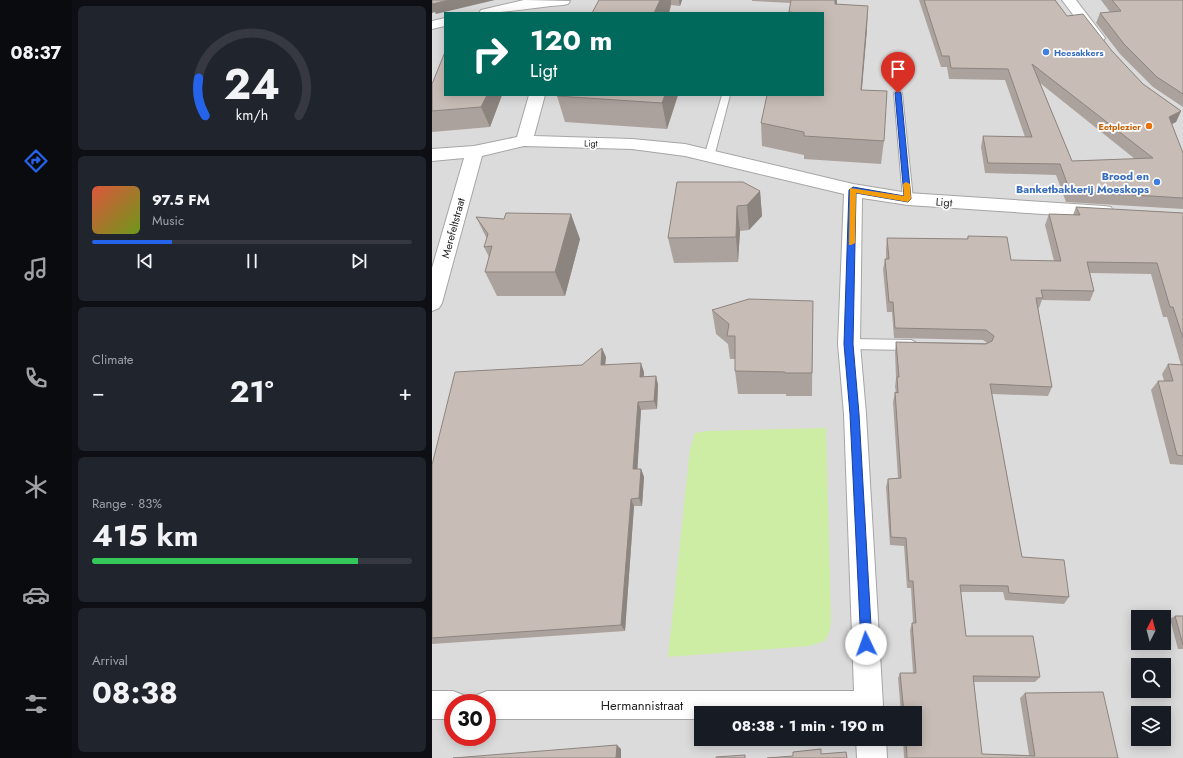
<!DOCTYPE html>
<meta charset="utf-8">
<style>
body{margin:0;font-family:Jost,sans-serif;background:#20242c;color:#f1f3f6;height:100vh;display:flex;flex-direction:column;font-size:15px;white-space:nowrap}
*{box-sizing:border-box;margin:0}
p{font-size:13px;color:#9ea1a6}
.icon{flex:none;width:22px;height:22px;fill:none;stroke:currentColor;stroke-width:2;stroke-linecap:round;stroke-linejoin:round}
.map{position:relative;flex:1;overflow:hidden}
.drawer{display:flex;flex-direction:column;gap:6px;padding:6px;background:#0d0f14;width:360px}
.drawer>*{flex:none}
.banner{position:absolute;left:12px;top:12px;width:380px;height:84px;border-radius:0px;box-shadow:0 2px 10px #0003;background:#00695c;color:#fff;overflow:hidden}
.needle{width:26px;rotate:6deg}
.buttons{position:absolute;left:699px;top:610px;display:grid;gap:8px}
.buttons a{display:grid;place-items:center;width:40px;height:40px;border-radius:0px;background:#171b24;box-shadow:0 2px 10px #0003;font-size:20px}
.speed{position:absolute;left:12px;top:694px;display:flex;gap:8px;font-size:20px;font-weight:700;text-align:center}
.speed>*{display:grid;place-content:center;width:52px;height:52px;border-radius:50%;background:#171b24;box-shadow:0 2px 10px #0003;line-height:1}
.speed .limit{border:6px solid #d22;background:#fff;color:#111}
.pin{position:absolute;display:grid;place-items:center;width:34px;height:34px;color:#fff;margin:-41px -17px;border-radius:50% 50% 50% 0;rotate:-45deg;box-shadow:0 0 4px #0007}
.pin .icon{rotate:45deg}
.me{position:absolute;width:44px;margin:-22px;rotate:357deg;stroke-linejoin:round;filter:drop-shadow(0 0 3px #0008)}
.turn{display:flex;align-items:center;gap:14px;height:84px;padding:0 20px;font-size:18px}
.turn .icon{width:52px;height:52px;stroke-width:2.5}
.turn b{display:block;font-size:28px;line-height:34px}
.big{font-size:30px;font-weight:700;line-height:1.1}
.drawer .tile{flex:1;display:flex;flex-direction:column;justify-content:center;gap:6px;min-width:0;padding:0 14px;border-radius:6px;background:#20242c}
.drawer .dial{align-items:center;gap:0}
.dial svg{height:104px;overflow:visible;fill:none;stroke:#363941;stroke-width:7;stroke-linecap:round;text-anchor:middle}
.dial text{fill:#f1f3f6;stroke:none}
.song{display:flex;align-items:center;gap:12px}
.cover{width:48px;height:48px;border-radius:6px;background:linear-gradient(135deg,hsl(10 70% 55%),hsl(80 70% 35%))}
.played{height:4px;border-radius:2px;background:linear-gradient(90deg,#2563eb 25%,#363941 25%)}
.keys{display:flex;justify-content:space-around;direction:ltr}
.heat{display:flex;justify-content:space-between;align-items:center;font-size:22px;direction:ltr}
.charge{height:6px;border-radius:3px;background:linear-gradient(90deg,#34c759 83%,#363941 0)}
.trip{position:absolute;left:262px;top:706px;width:228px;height:40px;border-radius:0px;background:#171b24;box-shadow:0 2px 10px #0003;font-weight:700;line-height:40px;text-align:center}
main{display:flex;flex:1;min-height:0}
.tab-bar{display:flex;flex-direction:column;width:72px;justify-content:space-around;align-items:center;background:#090b0e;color:#9ea1a6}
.tab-bar .icon{width:28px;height:28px}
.tab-bar .selected{color:#2563eb}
.tab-bar b{font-size:18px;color:#f1f3f6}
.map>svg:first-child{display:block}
</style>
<main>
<nav class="tab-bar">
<b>08:37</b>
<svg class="icon selected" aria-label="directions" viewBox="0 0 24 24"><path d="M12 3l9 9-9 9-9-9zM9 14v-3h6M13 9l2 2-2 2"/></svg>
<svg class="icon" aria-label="music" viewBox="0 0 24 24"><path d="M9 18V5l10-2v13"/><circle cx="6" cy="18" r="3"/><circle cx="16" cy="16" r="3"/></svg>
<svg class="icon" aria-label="phone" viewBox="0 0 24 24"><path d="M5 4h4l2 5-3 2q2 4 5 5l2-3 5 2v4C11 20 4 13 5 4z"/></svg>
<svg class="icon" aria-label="climate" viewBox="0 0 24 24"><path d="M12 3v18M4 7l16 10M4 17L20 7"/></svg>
<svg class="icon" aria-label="car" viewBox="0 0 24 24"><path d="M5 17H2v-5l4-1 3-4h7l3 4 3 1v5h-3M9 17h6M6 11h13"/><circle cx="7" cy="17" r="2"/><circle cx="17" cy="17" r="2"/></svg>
<svg class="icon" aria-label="filters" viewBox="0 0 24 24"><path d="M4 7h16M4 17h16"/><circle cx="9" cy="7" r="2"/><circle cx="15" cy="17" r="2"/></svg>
</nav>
<section class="drawer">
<div class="tile dial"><svg viewBox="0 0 100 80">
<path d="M14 69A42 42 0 1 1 86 69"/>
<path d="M14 69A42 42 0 0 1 9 40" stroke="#2563eb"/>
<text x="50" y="56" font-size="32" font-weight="700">24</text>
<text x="50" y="72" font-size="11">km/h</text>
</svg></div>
<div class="tile">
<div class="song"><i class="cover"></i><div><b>97.5 FM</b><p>Music</p></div></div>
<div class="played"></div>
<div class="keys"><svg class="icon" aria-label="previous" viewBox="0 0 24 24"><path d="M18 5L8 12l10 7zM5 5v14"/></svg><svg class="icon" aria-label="pause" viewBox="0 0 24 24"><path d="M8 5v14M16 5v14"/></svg><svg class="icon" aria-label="next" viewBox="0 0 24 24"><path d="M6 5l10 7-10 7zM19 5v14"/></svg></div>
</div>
<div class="tile"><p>Climate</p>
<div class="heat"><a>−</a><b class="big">21°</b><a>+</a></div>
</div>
<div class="tile"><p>Range · 83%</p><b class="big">415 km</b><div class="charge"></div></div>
<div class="tile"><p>Arrival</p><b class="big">08:38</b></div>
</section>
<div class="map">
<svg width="751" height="758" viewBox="0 0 751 758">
<rect width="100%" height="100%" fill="#f0ebe3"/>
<!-- residential -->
<path fill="#dcdbdb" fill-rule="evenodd" d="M 0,0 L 751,0 L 751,758 L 0,758 ZM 13,13 L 391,13 L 391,95 L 13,95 ZM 706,617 L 732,617 L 732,643 L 706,643 ZM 706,665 L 732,665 L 732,691 L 706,691 ZM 21,703 L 55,703 L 55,737 L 21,737 ZM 269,713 L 483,713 L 483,739 L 269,739 ZM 706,713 L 732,713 L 732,739 L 706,739 Z"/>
<!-- grass -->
<path fill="#cdeda5" d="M 394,428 L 399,620 L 398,630 L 393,641 L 377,646 L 236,657 L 258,449 L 263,433 L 275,431 Z"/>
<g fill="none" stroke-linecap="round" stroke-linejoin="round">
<defs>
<path id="service" d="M 466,90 L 470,93 L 481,199 L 476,202 L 471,199 L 462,93 Z
M 290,95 L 298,95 L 282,157 L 277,160 L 272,157 Z
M 417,339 L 479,340 L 483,342 L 485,345 L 483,348 L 479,350 L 417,349 L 413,347 L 411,344 L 413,341 Z"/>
<path id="minor" d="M 92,0 L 138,1 L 136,4 L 131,5 C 102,7 75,13 47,13 L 49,10 Z
M 630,0 L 644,0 L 673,38 L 671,41 L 661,41 Z
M 13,18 L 13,26 L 0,29 L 0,21 Z
M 97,95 L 113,95 L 102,136 L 200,139 L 253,144 L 421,184 L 476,193 L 672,206 L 679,207 L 681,212 L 679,217 L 672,218 L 476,205 L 430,198 L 428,344 L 434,414 L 451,705 L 448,713 L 269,713 L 269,719 L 55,719 L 55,703 L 41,703 L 45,695 L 55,691 L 422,691 L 412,414 L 406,344 L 412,194 L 253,156 L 200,149 L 92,146 L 50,156 L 10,303 L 7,308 L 0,311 L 0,268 L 32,158 L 0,161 L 0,149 L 42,146 L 85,137 Z
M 0,691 L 21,691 L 31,695 L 35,703 L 21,703 L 21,719 L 0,719 Z
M 424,739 L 454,739 L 455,758 L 425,758 Z"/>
</defs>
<!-- service casing -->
<use href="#service" stroke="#a5a5a5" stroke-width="2"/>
<!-- minor casing -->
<use href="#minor" stroke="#a5a5a5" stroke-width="2"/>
<!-- service -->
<use href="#service" fill="#fff" fill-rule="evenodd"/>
<!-- minor -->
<use href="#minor" fill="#fff" fill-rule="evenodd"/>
</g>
<!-- wall -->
<path fill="#aca29d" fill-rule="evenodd" d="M 167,0 L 250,0 L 248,6 L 239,5 L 237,13 L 160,13 Z
M 320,0 L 405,0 L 405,4 L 435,29 L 429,90 L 452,141 L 449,164 L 372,159 L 372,155 L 330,146 L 329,123 L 341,95 L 391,95 L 391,13 L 357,13 L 359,3 L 320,1 Z
M 487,0 L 623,0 L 635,16 L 680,51 L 711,84 L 749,111 L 744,122 L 740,124 L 751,153 L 751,209 L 634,202 L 624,175 L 553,173 L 549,147 L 551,136 L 593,137 L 573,80 L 517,79 L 515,67 L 509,67 ZM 608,83 L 703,159 L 640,161 Z
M 669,0 L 751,0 L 751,107 L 721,87 L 688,54 L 664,23 L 668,13 L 678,12 Z
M 0,84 L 13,95 L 70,95 L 58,127 L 0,132 Z
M 246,95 L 235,129 L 133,122 L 125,96 Z
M 328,191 L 330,216 L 317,230 L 308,231 L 306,262 L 242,263 L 236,238 Z
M 644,207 L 751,213 L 751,465 L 738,464 L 719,390 L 726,381 L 732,381 L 730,374 L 736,364 L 749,365 L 735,317 L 731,317 L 719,274 L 658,273 L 662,291 L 658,301 L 610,300 L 607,308 L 606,308 L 620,387 L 616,396 L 560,394 L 590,557 L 637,597 L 632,604 L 573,600 L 571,592 L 529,592 L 534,636 L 608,677 L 603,682 L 542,682 L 550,754 L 597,755 L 588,698 L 593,693 L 686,758 L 472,758 L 471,739 L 483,739 L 483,713 L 469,713 L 466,678 L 468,673 L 481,673 L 478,630 L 480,623 L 481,623 L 479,588 L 475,588 L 472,546 L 458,545 L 454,487 L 456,479 L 466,478 L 461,402 L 463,392 L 464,392 L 463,387 L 464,378 L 463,352 L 464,342 L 555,343 L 551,340 L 462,338 L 460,312 L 455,312 L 451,269 L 453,259 L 454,259 L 454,249 L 455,238 L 535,239 L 536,236 L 579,260 L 622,261 L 613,225 L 617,214 L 641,215 Z
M 44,217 L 148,239 L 133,296 L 65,296 L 53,272 L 57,257 L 52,247 L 55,239 Z
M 381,301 L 380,396 L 354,396 L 354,394 L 306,394 L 303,371 L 303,359 L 298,359 L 296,344 L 284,334 L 280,310 Z
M 174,357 L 173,364 L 212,372 L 212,377 L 224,376 L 226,385 L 225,409 L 209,410 L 205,469 L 209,469 L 212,477 L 210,506 L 202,506 L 193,631 L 0,644 L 0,465 L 150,365 Z
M 743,616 L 751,616 L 751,649 L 746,649 L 738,619 Z"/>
<!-- shaded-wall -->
<path fill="#8c847f" d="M 17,0 L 63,0 L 4,14 L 3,12 L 0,13 L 0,4 Z
M 228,0 L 239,0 L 239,5 L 237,13 L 222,13 Z
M 247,0 L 250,0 L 248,6 Z
M 403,0 L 405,0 L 402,27 L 403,4 Z
M 436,6 L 435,29 L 428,113 L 429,90 Z
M 55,95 L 70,95 L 58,127 L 49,107 Z
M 233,95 L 246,95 L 235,129 L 230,103 Z
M 749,111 L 744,122 L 732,128 L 737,117 Z
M 328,191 L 330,216 L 317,230 L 315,205 Z
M 305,206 L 308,231 L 306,262 L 304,237 Z
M 139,214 L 148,239 L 133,296 L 123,272 Z
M 170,348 L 174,357 L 172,374 L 169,365 Z
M 209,363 L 212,372 L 211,386 L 208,377 Z
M 224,376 L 226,385 L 225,409 L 222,401 Z
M 206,402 L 209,410 L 205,477 L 201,469 Z
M 209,469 L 212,477 L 210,506 L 207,498 Z
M 199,499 L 202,506 L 193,631 L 189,625 Z
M 185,745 L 189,749 L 189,758 L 184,758 Z"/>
<!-- building -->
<path fill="#c8bcb6" stroke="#8c847f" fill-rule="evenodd" d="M 0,0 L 17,0 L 0,4 Z
M 167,0 L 228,0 L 222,13 L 160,13 Z
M 359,0 L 403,0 L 403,4 L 436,6 L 429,90 L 455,91 L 452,141 L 372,136 L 372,132 L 329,123 L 335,95 L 391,95 L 391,13 L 366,13 L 357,12 Z
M 492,0 L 623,0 L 635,16 L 651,14 L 680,51 L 711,84 L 749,111 L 737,117 L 751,153 L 751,198 L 638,191 L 628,164 L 556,163 L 551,136 L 600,137 L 576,69 L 519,68 L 517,56 L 510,56 ZM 600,64 L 721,158 L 640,161 Z
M 680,0 L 751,0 L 751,94 L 725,77 L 692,44 L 668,13 L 689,11 Z
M 13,52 L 13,95 L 55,95 L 49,107 L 0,111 L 0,84 Z
M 125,95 L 233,95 L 230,103 L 125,96 Z
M 245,182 L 311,182 L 328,191 L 315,205 L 305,206 L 304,237 L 236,238 Z
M 644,207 L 751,213 L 751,338 L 741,307 L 738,307 L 725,263 L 655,262 L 662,291 L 609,290 L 611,298 L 604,298 L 620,387 L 558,384 L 590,557 L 632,560 L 637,597 L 577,593 L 576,586 L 528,585 L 534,636 L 601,636 L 608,677 L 541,676 L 550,754 L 603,756 L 593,693 L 671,692 L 686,758 L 475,758 L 474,739 L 483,739 L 483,713 L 472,713 L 468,673 L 484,673 L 480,623 L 484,623 L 481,581 L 477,581 L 474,538 L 459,537 L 456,479 L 469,478 L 463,392 L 466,393 L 465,377 L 467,377 L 464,342 L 554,344 L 560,341 L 562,336 L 554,330 L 463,328 L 461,302 L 457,302 L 453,259 L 457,259 L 455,238 L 536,239 L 536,236 L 575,237 L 579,260 L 629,261 L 617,214 L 648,215 Z
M 74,213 L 139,214 L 123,272 L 53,272 L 60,246 L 52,247 L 56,234 L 44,217 L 72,219 Z
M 317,299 L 381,301 L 380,373 L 353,373 L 353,372 L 303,371 L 303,336 L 295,336 L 297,324 L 280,310 Z
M 170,348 L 169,365 L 209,363 L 208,377 L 224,376 L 222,401 L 206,402 L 201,469 L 209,469 L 207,498 L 199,499 L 189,625 L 0,638 L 0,465 L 23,372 L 150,365 Z
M 736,364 L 751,365 L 751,456 L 745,455 L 726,381 L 741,381 Z
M 743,616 L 751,616 L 751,645 Z
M 185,745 L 184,758 L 21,758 Z
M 389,749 L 389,754 L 414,752 L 415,758 L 335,758 L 361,756 L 361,752 Z
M 313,755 L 313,758 L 284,758 L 284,757 Z"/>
<!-- route -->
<path fill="#2563eb" stroke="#184099" d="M 466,91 L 469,93 L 479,199 L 476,202 L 424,193 L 421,344 L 427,414 L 440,644 L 438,648 L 434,649 L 430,648 L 429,644 L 418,414 L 412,344 L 417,190 L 421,187 L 472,196 L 463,93 Z"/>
<!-- slow -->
<path fill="#f59e0b" d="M 474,182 L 478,184 L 479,199 L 476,202 L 424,193 L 423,243 L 419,245 L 417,245 L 418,188 L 472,196 L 471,184 Z"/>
<!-- markers -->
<g fill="#3f7fe0" stroke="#fff" stroke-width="1.5">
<circle cx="614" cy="52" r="4"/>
<circle cx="725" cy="182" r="4"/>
</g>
<circle fill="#e8710a" stroke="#fff" stroke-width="1.5" cx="717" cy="126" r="4"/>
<g text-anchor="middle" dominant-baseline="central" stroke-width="3.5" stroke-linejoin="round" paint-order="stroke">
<!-- far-shop labels -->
<g font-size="9" font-weight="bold" fill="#366cbe" stroke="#fff" text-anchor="start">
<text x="622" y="52">Heesakkers</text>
</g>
<!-- far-food labels -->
<g font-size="9" font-weight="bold" fill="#c56008" stroke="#fff" text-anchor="end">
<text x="709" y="126">Eetplezier</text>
</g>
<!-- far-street labels -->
<g font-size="9" fill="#1e1e1e" stroke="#fff">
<text transform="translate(159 143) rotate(1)">Ligt</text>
</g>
<!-- shop labels -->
<g font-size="11" font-weight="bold" fill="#366cbe" stroke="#fff" text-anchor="end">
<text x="717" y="176">Brood en<tspan x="717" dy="13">Banketbakkerij Moeskops</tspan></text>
</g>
<!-- street labels -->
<g font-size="11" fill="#1e1e1e" stroke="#fff">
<text transform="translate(512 202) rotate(4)">Ligt</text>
<text transform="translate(21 228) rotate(-75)">Merefeltstraat</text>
</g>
<!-- near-street labels -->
<g font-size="13" fill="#1e1e1e" stroke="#fff">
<text x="210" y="705">Hermannistraat</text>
</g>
</g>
</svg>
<div class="buttons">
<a><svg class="needle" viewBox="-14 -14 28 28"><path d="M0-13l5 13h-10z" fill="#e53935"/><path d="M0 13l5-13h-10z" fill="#9ea1a6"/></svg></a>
<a><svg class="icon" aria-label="search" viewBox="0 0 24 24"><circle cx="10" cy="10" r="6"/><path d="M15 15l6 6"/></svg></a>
<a><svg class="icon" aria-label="layers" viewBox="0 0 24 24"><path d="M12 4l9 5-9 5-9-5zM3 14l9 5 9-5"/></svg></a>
</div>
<div class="speed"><div class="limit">30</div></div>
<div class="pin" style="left:466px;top:93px;background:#d93025"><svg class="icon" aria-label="arrive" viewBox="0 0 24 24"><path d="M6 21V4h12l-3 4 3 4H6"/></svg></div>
<svg class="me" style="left:434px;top:644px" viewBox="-20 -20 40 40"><circle r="19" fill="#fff"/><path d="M0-13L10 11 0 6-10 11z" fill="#2563eb"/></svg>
<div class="trip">08:38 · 1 min · 190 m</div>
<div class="banner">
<div class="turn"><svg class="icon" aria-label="right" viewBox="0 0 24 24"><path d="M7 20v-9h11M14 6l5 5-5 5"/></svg><div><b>120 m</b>Ligt</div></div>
</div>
</div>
</main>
